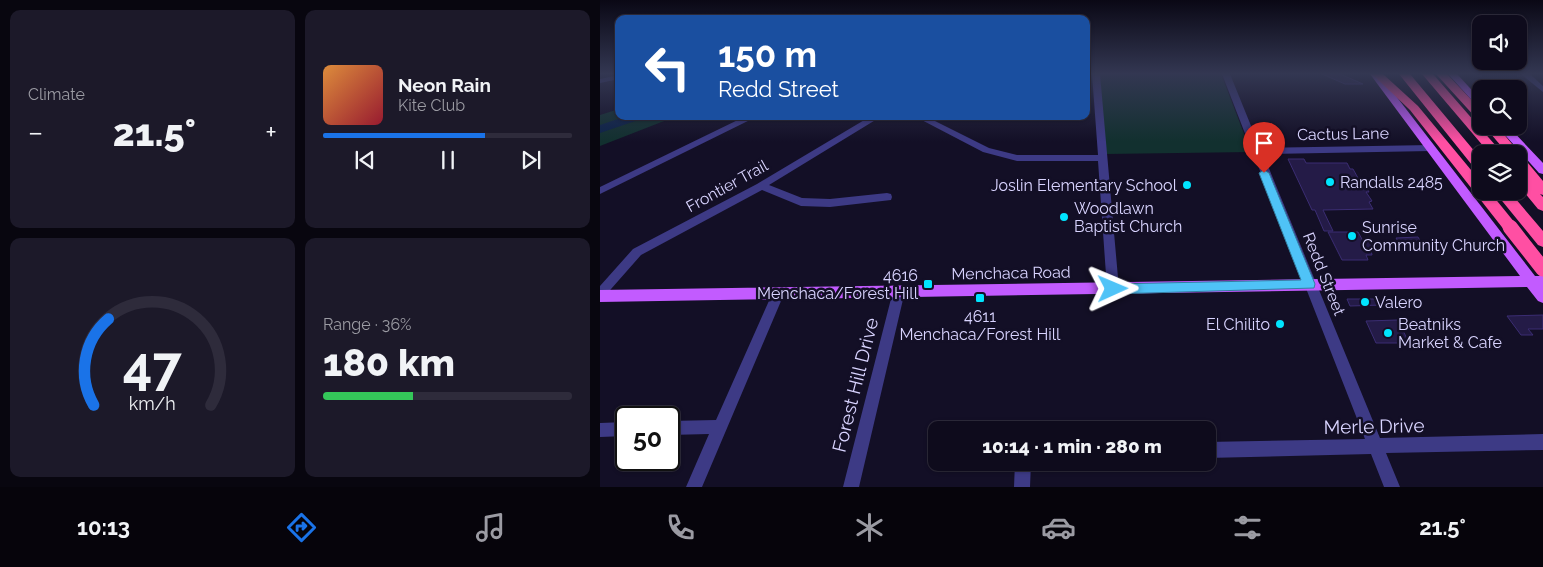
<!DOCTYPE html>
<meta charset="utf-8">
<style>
body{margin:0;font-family:Raleway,sans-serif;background:#1c1929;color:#f1f3f6;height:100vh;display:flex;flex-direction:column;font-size:19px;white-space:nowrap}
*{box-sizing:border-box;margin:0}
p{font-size:16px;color:#9b9ba3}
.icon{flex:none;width:28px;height:28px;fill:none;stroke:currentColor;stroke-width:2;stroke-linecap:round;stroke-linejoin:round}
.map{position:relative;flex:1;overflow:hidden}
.details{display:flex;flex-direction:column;gap:10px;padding:10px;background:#08060f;width:600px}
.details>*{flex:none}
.banner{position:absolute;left:15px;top:15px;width:475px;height:105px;border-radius:10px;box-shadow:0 1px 4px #0004,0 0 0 1px #2e2b3b;background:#1a4fa0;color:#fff;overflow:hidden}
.buttons{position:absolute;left:872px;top:15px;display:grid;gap:10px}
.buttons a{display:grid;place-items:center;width:55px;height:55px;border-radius:10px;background:#0e0b1c;box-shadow:0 1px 4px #0004,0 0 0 1px #2e2b3b;font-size:25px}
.speed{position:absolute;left:15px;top:406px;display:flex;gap:10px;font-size:25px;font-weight:700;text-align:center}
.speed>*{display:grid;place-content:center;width:65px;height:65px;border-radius:50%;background:#0e0b1c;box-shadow:0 1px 4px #0004,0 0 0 1px #2e2b3b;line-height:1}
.speed .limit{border:2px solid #111;border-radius:8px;background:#fff;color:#111}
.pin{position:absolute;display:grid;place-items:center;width:42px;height:42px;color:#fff;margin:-51px -21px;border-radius:50% 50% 50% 0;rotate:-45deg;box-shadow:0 0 5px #0007}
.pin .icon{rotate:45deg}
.me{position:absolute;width:55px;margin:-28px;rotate:89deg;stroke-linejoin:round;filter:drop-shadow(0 0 4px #0008)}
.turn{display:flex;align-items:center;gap:18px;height:105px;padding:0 20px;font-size:22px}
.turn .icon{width:65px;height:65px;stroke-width:2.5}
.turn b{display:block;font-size:35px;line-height:42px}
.big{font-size:38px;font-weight:800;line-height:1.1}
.details .widget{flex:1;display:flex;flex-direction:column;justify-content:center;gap:8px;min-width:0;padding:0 18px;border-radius:10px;background:#1c1929}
.details .dial{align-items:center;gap:0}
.dial svg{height:130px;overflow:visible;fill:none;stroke:#2e2b3b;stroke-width:7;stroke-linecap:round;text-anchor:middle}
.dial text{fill:#f1f3f6;stroke:none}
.song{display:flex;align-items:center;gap:15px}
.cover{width:60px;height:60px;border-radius:8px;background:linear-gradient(135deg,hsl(30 70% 55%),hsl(350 70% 35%))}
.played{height:5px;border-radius:2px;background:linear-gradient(90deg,#1a73e8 65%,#2e2b3b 65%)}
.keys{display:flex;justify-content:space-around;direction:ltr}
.heat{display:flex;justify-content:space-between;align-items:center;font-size:28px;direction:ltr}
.charge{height:8px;border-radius:4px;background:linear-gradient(90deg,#34c759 36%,#2e2b3b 0)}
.details .tiles{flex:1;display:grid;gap:10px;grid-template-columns:repeat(2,1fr)}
.trip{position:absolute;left:328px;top:421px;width:288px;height:50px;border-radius:10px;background:#0e0b1c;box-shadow:0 1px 4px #0004,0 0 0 1px #2e2b3b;font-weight:800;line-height:50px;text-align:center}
.tab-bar{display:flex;height:80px;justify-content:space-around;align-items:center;background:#06040b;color:#9b9ba3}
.tab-bar .icon{width:35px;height:35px}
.tab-bar .active{color:#1a73e8}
.tab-bar b{font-size:22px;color:#f1f3f6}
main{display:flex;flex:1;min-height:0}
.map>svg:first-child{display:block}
</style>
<main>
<section class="details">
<div class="tiles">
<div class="widget"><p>Climate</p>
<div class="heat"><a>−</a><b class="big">21.5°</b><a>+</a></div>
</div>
<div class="widget">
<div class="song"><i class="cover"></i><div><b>Neon Rain</b><p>Kite Club</p></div></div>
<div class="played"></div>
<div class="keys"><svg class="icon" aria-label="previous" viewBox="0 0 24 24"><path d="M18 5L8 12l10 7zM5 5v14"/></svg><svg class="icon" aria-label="pause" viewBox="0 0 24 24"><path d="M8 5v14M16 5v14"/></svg><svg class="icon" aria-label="next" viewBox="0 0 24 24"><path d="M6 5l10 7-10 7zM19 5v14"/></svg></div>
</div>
<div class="widget dial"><svg viewBox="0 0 100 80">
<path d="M14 69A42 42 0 1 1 86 69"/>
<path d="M14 69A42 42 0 0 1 23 16" stroke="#1a73e8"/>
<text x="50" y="56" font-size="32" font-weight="700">47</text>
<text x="50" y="72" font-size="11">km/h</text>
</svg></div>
<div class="widget"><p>Range · 36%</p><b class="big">180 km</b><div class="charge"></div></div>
</div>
</section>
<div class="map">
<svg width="943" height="487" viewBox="0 0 943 487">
<rect width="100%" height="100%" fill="#130f26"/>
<!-- green -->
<path fill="#12302f" d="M 499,74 L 621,74 L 651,152 L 506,154 Z
M 19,109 L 19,116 L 77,116 L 0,146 L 0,115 Z"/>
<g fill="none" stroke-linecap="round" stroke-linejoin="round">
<!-- river -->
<path fill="#0c2248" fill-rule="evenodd" d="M 27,116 L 46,116 L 44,118 L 0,133 L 0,125 Z"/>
</g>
<!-- building -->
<path fill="#241b47" stroke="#3b2d73" d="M 722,74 L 740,74 L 763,84 L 745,84 Z
M 688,159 L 704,159 L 706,163 L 747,163 L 750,169 L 753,169 L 758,178 L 761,179 L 769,192 L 766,192 L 772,201 L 769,202 L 773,209 L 723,210 L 733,231 L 724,231 L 715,210 L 712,210 Z
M 728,232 L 758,232 L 763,241 L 774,244 L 778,251 L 771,250 L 772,255 L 766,255 L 768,260 L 742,260 Z
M 818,237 L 826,251 L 804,251 L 796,238 Z
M 747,299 L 780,299 L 783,305 L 750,306 Z
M 943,315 L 943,329 L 928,329 L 933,335 L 921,335 L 907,316 Z
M 798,320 L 809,343 L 776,343 L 766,321 Z"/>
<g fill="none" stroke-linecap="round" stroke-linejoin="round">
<!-- minor -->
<path fill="#3d3a85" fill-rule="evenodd" d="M 492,74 L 500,74 L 519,289 L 517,292 L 513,294 L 509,292 L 507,289 L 498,161 L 417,161 L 383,152 L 314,116 L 325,116 L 389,148 L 417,155 L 498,155 Z
M 622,74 L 630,74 L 660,148 L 831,145 L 836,148 L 831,151 L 663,154 L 780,438 L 943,434 L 943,450 L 786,453 L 800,487 L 784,487 L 771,454 L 606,458 L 606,442 L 765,439 L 653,153 L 650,151 L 651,149 Z
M 921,74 L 930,74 L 943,86 L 943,92 Z
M 19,75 L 19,79 L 0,83 L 0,79 Z
M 146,116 L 158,116 L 0,194 L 0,187 Z
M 271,116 L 282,116 L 169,185 L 202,198 L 230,199 L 287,193 L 291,194 L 292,197 L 291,200 L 230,207 L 201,206 L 162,190 L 41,255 L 4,297 L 0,299 L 0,286 L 33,249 L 157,184 Z
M 299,286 L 303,288 L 305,291 L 259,487 L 243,487 L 293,291 L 295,288 Z
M 178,289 L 182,291 L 184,294 L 102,487 L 86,487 L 109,434 L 69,435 L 69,421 L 116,420 L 172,294 L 174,291 Z
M 26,422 L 26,436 L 0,437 L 0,423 Z
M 415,462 L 431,462 L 430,487 L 414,487 Z"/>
<!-- major -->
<path fill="#c25bff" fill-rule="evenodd" d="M 770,74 L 779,74 L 935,276 L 943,276 L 943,303 L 938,301 L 927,287 L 0,302 L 0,290 L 920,276 Z
M 848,74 L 857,74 L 881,100 L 881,108 L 878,107 Z
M 897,126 L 908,126 L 943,163 L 943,174 L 939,173 Z"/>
<!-- highway -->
<path fill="#ff4fa3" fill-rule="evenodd" d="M 772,74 L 783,74 L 818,106 L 881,182 L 881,191 L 889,191 L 915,223 L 917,227 L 915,231 L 910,232 L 905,231 L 810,110 Z
M 799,74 L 810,74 L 881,159 L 881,171 L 876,170 Z
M 822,74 L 833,74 L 903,154 L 890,154 Z
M 836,74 L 847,74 L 881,110 L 881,120 L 877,119 Z
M 884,126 L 897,126 L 943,181 L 943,195 L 940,194 L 943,197 L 943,211 L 938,209 L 919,186 L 919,174 L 924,175 L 928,180 L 919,168 L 919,154 L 908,154 Z
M 894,191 L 909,191 L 943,231 L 943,247 L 938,245 Z"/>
<!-- highway-bridge -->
<path stroke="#ff4fa3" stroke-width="15" d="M 910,227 L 943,269"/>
</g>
<!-- sky -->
<linearGradient id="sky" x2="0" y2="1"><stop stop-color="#0a0815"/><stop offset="0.52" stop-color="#333752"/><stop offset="1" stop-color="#333752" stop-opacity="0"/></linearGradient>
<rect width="943" height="142" fill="url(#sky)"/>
<!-- route -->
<path fill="#4fc3f7" stroke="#337fa1" d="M 664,170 L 669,173 L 715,284 L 714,288 L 513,294 L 509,293 L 507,289 L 509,286 L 513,284 L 701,280 L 659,173 Z"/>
<!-- markers -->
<g fill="#00e5ff" stroke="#130f26" stroke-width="2">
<circle cx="730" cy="182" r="5"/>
<circle cx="587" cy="185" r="5"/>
<circle cx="464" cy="217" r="5"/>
<circle cx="752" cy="236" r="5"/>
<rect x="323" y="279" width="10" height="10" rx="2.5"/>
<rect x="375" y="293" width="10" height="10" rx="2.5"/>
<circle cx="765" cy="302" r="5"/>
<circle cx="680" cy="324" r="5"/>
<circle cx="788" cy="333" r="5"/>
</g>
<g text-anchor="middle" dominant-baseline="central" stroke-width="5" stroke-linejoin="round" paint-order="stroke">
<!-- street labels -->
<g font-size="16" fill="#d9d4ff" stroke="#130f26">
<text transform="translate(743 134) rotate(-1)">Cactus Lane</text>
<text transform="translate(127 186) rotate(-29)">Frontier Trail</text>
<text transform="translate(411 273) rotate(-1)">Menchaca Road</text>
<text transform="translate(724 274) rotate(68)">Redd Street</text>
</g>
<!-- poi labels -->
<g font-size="16" fill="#d9d4ff" stroke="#130f26" text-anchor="start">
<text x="740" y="182">Randalls 2485</text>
<text x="577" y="185" text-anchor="end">Joslin Elementary School</text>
<text x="474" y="208">Woodlawn<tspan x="474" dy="18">Baptist Church</tspan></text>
<text x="762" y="227">Sunrise<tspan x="762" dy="18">Community Church</tspan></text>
<text x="318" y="275" text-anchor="end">4616<tspan x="318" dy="18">Menchaca/Forest Hill</tspan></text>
<text x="775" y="302">Valero</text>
<text x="380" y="316" text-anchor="middle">4611<tspan x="380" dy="18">Menchaca/Forest Hill</tspan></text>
<text x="670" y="324" text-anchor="end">El Chilito</text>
<text x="798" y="324">Beatniks<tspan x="798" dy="18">Market &amp; Cafe</tspan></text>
</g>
<!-- near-street labels -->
<g font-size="19" fill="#d9d4ff" stroke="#130f26">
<text transform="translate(255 385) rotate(-76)">Forest Hill Drive</text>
<text transform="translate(774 426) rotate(-1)">Merle Drive</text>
</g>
</g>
</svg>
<div class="buttons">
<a><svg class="icon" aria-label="sound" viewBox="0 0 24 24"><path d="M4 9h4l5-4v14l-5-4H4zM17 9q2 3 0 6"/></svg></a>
<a><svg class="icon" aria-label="search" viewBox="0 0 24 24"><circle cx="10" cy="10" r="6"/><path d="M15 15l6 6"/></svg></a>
<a><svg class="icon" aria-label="layers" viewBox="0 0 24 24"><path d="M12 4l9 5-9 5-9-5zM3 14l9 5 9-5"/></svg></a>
</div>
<div class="speed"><div class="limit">50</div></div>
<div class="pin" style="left:664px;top:173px;background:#d93025"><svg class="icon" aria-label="arrive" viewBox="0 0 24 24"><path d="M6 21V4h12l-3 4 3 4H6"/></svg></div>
<svg class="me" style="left:513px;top:289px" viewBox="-20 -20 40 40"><path d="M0-17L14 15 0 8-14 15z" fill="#4fc3f7" stroke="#fff" stroke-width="4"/></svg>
<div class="trip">10:14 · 1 min · 280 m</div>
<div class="banner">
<div class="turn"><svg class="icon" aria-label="left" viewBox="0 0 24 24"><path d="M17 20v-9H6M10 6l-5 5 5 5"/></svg><div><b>150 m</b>Redd Street</div></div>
</div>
</div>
</main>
<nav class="tab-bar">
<b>10:13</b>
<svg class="icon active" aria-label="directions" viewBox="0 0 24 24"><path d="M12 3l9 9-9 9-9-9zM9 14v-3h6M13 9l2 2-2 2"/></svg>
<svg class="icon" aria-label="music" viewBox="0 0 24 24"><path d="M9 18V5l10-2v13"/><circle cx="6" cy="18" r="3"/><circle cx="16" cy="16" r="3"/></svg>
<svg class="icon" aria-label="phone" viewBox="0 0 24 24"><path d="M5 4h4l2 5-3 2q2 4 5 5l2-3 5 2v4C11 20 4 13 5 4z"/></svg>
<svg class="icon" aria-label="climate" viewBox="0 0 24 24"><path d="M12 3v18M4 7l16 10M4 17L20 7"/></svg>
<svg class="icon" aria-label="car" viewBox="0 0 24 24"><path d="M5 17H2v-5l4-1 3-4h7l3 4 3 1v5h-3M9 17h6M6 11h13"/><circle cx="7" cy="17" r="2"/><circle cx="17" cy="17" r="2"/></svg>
<svg class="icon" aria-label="filters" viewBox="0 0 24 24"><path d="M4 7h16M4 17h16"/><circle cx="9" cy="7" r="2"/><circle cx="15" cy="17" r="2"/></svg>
<b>21.5°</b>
</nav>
